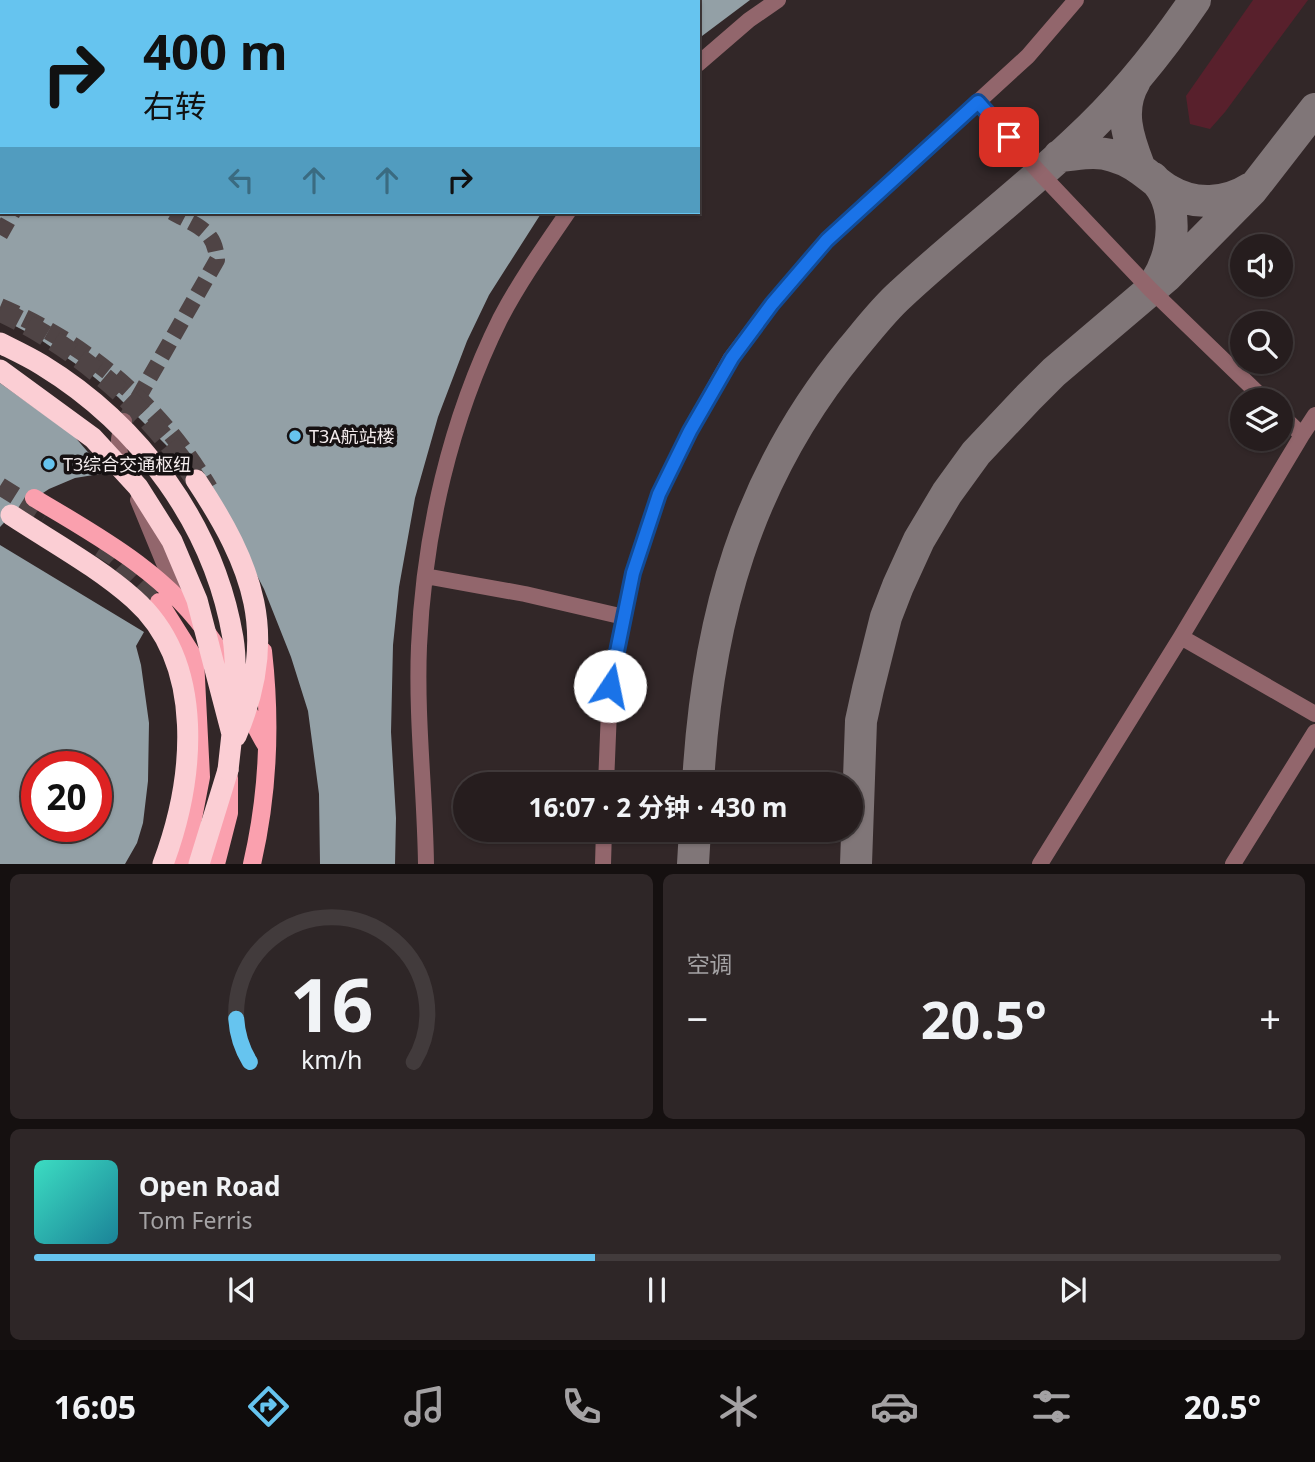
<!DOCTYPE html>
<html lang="zh">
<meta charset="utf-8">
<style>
body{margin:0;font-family:"Noto Sans","Noto Sans SC",sans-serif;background:#2e2627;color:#f1f3f6;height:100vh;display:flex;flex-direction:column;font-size:26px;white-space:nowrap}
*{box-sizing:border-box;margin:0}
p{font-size:23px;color:#a4a2a4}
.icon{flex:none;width:38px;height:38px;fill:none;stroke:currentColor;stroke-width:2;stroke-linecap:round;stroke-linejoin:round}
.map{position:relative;height:864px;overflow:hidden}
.drawer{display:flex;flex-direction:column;gap:10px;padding:10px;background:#151010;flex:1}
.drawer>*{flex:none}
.banner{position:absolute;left:0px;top:0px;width:700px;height:214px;box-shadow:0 2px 5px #0004,0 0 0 2px #423b3c;background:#66c4ef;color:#111;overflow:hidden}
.fabs{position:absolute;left:1230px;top:234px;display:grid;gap:14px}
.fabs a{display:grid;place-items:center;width:63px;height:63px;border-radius:50%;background:#261d1e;box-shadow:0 2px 5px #0004,0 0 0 2px #423b3c;font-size:35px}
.speed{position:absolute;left:21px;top:751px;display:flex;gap:14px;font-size:35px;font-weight:700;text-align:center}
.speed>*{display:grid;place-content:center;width:91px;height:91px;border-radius:50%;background:#261d1e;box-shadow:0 2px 5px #0004,0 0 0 2px #423b3c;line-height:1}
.speed .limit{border:10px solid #d22;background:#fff;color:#111}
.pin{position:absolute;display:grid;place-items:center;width:60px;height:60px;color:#fff;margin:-30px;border-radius:14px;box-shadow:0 4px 10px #0006}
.me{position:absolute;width:77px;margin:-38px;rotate:11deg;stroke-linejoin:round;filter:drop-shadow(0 0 5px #0008)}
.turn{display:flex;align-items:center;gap:24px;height:147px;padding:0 28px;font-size:32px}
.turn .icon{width:91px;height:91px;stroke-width:2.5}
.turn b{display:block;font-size:49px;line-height:60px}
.lanes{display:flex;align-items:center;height:66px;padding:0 28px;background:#0003;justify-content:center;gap:35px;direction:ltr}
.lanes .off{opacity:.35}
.big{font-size:52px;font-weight:700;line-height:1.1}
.drawer .card{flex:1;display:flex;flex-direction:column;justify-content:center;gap:10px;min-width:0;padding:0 24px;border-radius:10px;background:#2e2627}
.drawer .dial{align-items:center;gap:0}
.dial svg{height:182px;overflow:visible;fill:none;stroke:#423b3c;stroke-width:7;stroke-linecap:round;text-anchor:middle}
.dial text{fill:#f1f3f6;stroke:none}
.song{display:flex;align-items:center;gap:21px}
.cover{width:84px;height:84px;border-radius:10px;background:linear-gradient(135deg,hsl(170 70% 55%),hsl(190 70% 35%))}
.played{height:7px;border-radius:4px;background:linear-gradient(90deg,#66c4ef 45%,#423b3c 45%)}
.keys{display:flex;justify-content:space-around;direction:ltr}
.heat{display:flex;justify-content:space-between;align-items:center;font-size:38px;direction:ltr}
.drawer .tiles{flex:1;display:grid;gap:10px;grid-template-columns:1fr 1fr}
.card:last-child{grid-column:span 2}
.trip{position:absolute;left:453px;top:772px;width:410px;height:70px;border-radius:35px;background:#261d1e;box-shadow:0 2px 5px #0004,0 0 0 2px #423b3c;font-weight:700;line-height:70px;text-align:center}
.tab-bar{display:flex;height:112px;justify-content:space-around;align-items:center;background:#0f0c0c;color:#a4a2a4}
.tab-bar .icon{width:49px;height:49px}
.tab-bar .active{color:#66c4ef}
.tab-bar b{font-size:32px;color:#f1f3f6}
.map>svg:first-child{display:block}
</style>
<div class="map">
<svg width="1315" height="864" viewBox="0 0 1315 864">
<rect width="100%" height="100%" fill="#322728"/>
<!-- green -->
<path fill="#58202c" d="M 1253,0 L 1308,0 L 1225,112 L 1210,129 L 1190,124 L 1186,96 Z"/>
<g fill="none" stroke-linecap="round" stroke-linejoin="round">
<!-- taxiway -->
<path stroke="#807678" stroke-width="32" d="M 1135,81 C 1118,109 1128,138 1139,166
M 1059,156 C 1077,155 1095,150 1113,156 C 1138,163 1148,177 1168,190 C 1194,206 1226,204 1251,188
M 1153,178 C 1181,205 1174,254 1155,283
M 698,784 C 707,620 746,478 852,349 C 868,330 883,310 901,294 C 958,241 1020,194 1076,141 C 1121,100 1161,50 1195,0
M 693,864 L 695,830
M 856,864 L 861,721 L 868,689 L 886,617 L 898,586 L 919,540 L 947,493 L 976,453 L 1027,399 L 1054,372 L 1167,276 L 1252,190 L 1315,109"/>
</g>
<!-- building -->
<path fill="#93a0a6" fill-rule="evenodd" d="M 698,0 L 750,0 L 698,39 Z
M 0,212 L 542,212 L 489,295 L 467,341 L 438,417 L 415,498 L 399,587 L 393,645 L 391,732 L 396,818 L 395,864 L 320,864 L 319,794 L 308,711 L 291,657 L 264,589 L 250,562 L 207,493 L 175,454 L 118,397 L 89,373 L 38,338 L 0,318 Z
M 0,383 L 74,436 L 106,473 L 75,478 L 49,489 L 14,512 L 0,527 Z
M 0,545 L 144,632 L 136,646 L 141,665 L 149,723 L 148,781 L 143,823 L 137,843 L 125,864 L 0,864 ZM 37,766 L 96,766 L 96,826 L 37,826 Z"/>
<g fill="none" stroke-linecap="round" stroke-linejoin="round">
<!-- minor-tunnel -->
<path stroke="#4f4445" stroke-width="16" stroke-dasharray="16 8" stroke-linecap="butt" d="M 0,235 L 13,212
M 126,419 L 217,260 C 215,229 196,226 172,212"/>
<!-- major-tunnel -->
<path stroke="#4f4445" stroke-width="18" stroke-dasharray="18 9" stroke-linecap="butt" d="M 0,307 C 88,344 160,406 209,488
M 0,486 L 46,515
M 100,548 L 114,557 L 159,602"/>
<!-- highway-tunnel -->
<path stroke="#4f4445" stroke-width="21" stroke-dasharray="21 10" stroke-linecap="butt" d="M 0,311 C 79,348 147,408 196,480"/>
<!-- minor -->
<path stroke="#92666c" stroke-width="16" d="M 698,64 L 749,20 L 778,0
M 977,102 L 1040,173 L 1150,289 L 1266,401
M 124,421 C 116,440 118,451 125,469
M 1302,435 L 1315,415
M 138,500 L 166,568 L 186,603
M 425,576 L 525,594 L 624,617
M 1181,637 L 1315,714
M 606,784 L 610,686 L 633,573 L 659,494 L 690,431 L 731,358 L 772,304 L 827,240 L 1028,56 L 1076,0
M 426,864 C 425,791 416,719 419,646 C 424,534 450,420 500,319 C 520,281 544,247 568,212
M 603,864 L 604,830
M 1040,864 L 1181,637 L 1302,435 L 1281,415
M 1233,864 L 1315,732"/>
<!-- major -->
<path stroke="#faa0ae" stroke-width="18" d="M 34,498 C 100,537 169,575 212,640 C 235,673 245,712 266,745
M 159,602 L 195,659 L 201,777 L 190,834 L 181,864
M 216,864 L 229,813 L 229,778
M 252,864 C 268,795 271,721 263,651"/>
<!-- highway -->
<path stroke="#fbced4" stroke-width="21" d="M 11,515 C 52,542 98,567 134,599 C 207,664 194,781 163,864
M 199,864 L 228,770"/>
<!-- highway-bridge -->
<path stroke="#fbced4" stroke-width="21" d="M 0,343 C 14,350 29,357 42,365 C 140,425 214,525 233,638 C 238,669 233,703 232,734
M 0,370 L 93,438 L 138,487 L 172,541 L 197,600 L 232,734 L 228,770
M 196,480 C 253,566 280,635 236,736"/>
</g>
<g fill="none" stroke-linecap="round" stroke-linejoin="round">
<defs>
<path id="route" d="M 610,686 L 633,573 L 659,494 L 690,431 L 732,358 L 772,304 L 827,240 L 978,102 L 1009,137"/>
</defs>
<!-- route casing -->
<use href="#route" stroke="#114b97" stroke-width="18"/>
<!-- route -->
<use href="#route" stroke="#1a73e8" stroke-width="12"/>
</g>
<!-- markers -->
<g fill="#66c4ef" stroke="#161112" stroke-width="2.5">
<circle cx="295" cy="436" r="7"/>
<circle cx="49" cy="464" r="7"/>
</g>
<g text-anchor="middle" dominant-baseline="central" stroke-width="7" stroke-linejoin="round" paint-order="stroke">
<!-- poi labels -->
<g font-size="18" fill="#f3ebec" stroke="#161112" text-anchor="start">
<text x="309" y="436">T3A航站楼</text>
<text x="63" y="464">T3综合交通枢纽</text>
</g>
</g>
</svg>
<div class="fabs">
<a><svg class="icon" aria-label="sound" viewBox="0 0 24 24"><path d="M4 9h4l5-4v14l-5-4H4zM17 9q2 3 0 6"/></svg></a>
<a><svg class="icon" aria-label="search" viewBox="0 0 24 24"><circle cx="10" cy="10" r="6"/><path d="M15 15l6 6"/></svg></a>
<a><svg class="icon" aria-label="layers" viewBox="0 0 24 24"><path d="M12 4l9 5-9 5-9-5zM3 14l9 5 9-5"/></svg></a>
</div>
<div class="speed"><div class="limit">20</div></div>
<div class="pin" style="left:1009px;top:137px;background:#d93025"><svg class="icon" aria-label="arrive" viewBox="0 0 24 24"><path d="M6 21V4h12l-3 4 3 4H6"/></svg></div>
<svg class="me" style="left:610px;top:686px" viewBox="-20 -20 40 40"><circle r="19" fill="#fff"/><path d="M0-13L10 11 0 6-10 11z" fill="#1a73e8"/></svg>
<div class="trip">16:07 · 2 分钟 · 430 m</div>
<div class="banner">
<div class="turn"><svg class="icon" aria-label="right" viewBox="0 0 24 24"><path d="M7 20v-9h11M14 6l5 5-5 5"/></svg><div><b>400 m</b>右转</div></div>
<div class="lanes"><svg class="icon off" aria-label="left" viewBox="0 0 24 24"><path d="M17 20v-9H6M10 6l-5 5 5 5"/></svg><svg class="icon off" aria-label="ahead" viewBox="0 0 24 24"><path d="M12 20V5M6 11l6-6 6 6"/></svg><svg class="icon off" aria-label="ahead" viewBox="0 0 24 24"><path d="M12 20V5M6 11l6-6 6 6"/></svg><svg class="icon" aria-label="right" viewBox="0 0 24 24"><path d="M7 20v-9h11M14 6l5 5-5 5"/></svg></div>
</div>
</div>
<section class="drawer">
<div class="tiles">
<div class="card dial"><svg viewBox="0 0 100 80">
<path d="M14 69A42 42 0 1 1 86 69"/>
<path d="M14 69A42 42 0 0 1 8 50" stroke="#66c4ef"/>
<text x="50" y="56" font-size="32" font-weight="700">16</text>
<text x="50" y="72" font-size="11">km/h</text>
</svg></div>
<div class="card"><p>空调</p>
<div class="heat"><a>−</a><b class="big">20.5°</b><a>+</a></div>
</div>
<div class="card">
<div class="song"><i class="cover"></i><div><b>Open Road</b><p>Tom Ferris</p></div></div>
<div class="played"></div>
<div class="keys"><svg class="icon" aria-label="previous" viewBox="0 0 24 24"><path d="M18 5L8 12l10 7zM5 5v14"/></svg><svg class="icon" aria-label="pause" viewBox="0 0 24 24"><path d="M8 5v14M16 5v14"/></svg><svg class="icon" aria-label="next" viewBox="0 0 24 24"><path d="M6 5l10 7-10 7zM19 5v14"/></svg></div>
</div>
</div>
</section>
<nav class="tab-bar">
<b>16:05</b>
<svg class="icon active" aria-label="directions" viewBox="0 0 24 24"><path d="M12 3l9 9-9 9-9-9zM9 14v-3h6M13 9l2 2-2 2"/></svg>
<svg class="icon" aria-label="music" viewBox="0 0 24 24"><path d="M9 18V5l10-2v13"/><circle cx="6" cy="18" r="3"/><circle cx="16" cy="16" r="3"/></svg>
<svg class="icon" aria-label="phone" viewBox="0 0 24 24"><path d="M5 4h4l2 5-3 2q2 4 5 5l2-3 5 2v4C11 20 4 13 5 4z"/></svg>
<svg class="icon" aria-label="climate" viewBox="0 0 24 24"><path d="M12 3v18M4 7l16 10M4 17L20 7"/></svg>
<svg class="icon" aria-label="car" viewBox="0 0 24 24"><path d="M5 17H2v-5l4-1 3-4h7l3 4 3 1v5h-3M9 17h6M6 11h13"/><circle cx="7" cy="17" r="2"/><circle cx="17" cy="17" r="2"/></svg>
<svg class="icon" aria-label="filters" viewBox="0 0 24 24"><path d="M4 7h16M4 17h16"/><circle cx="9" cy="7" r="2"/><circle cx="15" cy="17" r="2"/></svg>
<b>20.5°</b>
</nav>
